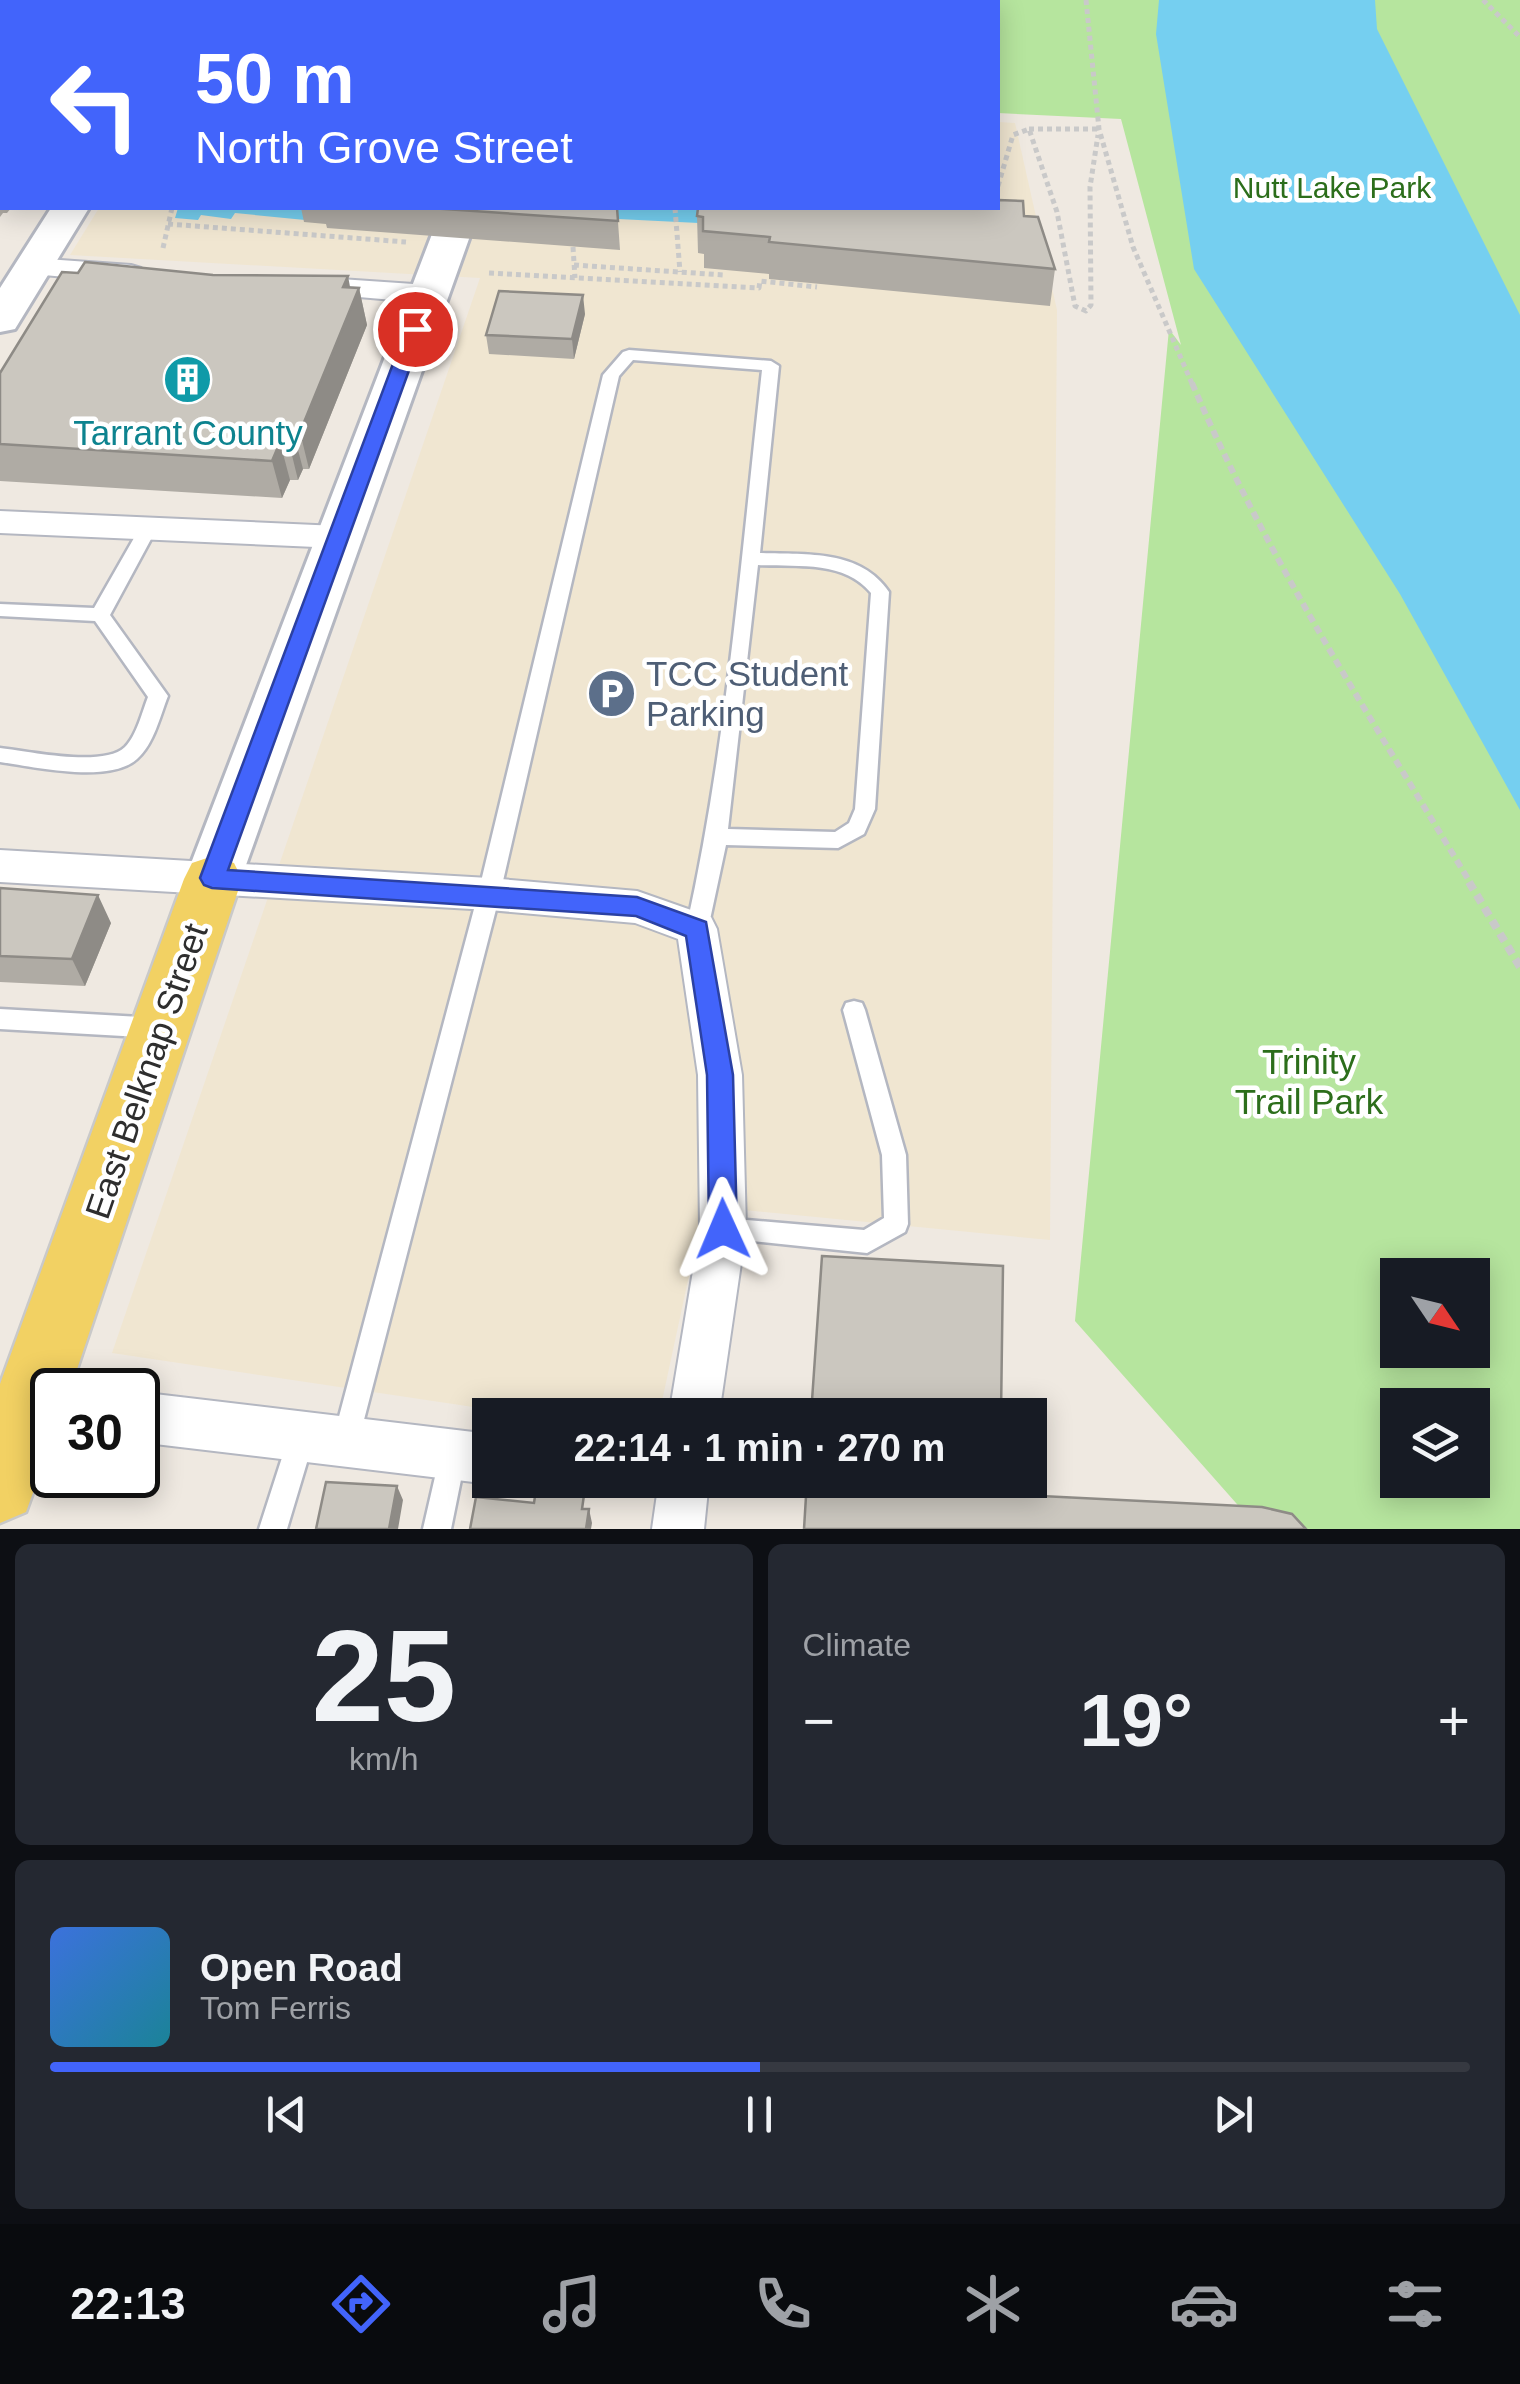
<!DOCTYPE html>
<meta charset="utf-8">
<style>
body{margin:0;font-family:Helvetica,sans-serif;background:#242831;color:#f1f3f6;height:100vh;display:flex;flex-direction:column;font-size:38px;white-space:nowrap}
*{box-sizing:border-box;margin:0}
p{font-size:32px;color:#9ea1a6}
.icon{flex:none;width:55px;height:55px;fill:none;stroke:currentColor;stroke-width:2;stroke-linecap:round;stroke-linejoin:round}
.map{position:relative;height:1529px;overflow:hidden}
.drawer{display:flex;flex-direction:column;gap:15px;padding:15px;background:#0d0f14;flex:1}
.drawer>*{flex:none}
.guide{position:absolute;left:0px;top:0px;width:1000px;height:210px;box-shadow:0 5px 25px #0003;background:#4264fb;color:#fff;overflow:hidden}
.needle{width:65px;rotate:125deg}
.fabs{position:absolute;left:1380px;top:1258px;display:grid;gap:20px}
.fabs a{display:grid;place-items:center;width:110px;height:110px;border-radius:0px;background:#171b24;box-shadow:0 5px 25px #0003;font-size:50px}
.speed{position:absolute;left:30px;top:1368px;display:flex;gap:20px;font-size:50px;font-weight:700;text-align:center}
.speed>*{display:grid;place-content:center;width:130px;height:130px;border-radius:50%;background:#171b24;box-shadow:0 5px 25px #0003;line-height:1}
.speed .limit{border:5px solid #111;border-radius:15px;background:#fff;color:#111}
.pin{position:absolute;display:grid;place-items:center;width:85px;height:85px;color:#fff;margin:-42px;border:5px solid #fff;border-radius:50%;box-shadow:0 2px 10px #0007}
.me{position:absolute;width:110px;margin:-55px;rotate:359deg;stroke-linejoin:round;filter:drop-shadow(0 0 8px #0008)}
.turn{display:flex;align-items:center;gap:35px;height:210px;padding:0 30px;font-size:45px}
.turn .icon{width:130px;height:130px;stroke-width:2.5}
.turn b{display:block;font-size:70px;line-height:85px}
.big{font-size:75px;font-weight:700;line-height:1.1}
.drawer .card{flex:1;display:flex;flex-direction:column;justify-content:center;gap:15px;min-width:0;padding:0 35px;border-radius:15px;background:#242831}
.drawer .dial{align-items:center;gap:0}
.dial b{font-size:130px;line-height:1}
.song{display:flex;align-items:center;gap:30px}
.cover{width:120px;height:120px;border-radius:15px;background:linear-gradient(135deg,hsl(220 70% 55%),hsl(190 70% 35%))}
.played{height:10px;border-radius:5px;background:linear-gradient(90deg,#4264fb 50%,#363941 50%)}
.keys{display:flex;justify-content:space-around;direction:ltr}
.heat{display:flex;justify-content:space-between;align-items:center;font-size:55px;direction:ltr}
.drawer .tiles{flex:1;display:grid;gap:15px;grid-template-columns:1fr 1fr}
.card:last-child{grid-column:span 2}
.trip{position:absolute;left:472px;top:1398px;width:575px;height:100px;border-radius:0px;background:#171b24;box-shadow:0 5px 25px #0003;font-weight:700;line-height:100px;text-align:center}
.menu{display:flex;height:160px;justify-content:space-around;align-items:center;background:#090b0e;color:#9ea1a6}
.menu .icon{width:70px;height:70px}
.menu .current{color:#4264fb}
.menu b{font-size:45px;color:#f1f3f6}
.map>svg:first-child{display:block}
</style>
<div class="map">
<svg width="1520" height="1529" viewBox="0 0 1520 1529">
<rect width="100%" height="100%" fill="#efe9e1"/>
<!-- education -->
<path fill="#f0e6d1" d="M 998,122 L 1015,123 L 1057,310 L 1050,1240 L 704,1206 L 659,1415 L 527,1415 L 112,1353 L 480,278 L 70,255 L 99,208 L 998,208 Z"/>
<!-- green -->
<path fill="#b6e59e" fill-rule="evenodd" d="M 773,0 L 1520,0 L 1520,1529 L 1259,1529 L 1075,1321 L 1169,329 L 1181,345 L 1121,119 L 998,113 L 998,2 L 771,2 ZM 1398,1275 L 1472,1275 L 1472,1350 L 1398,1350 ZM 1398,1405 L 1472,1405 L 1472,1480 L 1398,1480 Z"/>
<!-- water -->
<path fill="#75cff0" d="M 1159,0 L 1375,0 L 1377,29 L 1520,315 L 1520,810 L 1400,594 L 1194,269 L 1156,34 Z
M 178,208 L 304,208 L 305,220 L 235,213 L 231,219 L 201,215 L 198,220 L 175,218 Z
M 517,208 L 828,208 L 860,231 L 618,219 L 617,213 Z"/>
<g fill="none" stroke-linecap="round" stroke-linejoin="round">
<defs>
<path id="lane" d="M 629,350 L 771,361 L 779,366 L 760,553 C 806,555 860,549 889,592 L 875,809 L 864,834 L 838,848 L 726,845 L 708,929 L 705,935 L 697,938 L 689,935 L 686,929 C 727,745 741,557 762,370 L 633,360 L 619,376 L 500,894 L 358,1443 L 354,1452 L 345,1456 L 336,1452 L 332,1443 L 478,894 L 603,375 L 623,352 ZM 758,565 C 797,567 844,560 871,593 L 855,809 L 849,823 L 835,832 L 728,829 Z
M 148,522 L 157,528 L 110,615 L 168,696 C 160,716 154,744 137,759 C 109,784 35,767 0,762 L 0,748 C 28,751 103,768 125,747 C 137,735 142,712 148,697 L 95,621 L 0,616 L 0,604 L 94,608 L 142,524 Z
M 854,1001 L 862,1003 L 865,1010 L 906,1155 L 908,1224 L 905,1232 L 867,1253 L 714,1237 L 711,1229 L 714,1221 L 723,1218 L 864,1230 L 884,1218 L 882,1155 L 843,1010 L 846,1003 Z
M 0,1009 L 158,1018 L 166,1021 L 169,1028 L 166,1035 L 158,1038 L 0,1029 Z
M 301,1426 L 310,1430 L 314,1439 L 287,1529 L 259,1529 L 288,1439 L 292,1430 Z
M 453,1442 L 462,1446 L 466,1455 L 451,1529 L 423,1529 L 440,1455 L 444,1446 Z"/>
<path id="street" d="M 715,0 L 739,0 L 739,2 L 716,2 Z
M 32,258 L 131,265 L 141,268 L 145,274 L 141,280 L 131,283 L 22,273 L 18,267 L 22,261 Z
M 311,277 L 428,285 L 438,288 L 442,294 L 438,300 L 428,303 L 301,292 L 297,286 L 301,280 Z
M 0,511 L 338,526 L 350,529 L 355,537 L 350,545 L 338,548 L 0,533 Z
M 0,850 L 489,878 L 637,891 L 711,917 L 717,929 L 742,1075 L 746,1229 L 719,1415 L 669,1415 L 700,1229 L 698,1075 L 678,939 L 635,923 L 489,910 L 0,882 Z
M 138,1392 L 490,1434 L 490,1480 L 500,1480 L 490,1484 L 138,1442 Z
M 659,1480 L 709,1480 L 704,1529 L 652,1529 Z"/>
<path id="secondary" d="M 51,208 L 89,208 L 15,329 L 0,332 L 0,288 Z
M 442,208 L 480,208 L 241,879 L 233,895 L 213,901 L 193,895 L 185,879 Z"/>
<path id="primary" d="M 213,856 L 234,863 L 242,879 L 70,1390 L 52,1390 L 52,1440 L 26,1512 L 0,1523 L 0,1384 L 184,879 L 192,863 Z"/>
</defs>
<!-- lane casing -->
<use href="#lane" stroke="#b4b7c1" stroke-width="5"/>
<!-- street casing -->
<use href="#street" stroke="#b4b7c1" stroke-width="4"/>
<!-- secondary casing -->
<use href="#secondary" stroke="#b4b7c1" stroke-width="6"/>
<!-- primary casing -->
<use href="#primary" stroke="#c9c9c9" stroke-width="5"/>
<!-- path-far2 -->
<path stroke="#c9c9c9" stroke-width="5" stroke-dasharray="5 4" stroke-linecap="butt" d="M 396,0 L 450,0
M 1086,0 L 1099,129 L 1133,247 L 1193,386
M 1483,0 L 1520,37
M 268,2 L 280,0
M 376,2 L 381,0
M 1029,129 L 1099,129
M 998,186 L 1013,135 L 1029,129 L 1057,212 L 1075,306 L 1086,311 L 1091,305 L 1090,187 L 1098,135
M 675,208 L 680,272
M 168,224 L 406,242
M 573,247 L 575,278
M 163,248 L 172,208
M 574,265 L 724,275
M 489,273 L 759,288 L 760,281 L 817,287"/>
<!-- path-far1 -->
<path stroke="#c9c9c9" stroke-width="6" stroke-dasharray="8 5" stroke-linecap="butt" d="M 1192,383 C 1267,559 1373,721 1471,884"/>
<!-- path -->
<path stroke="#c9c9c9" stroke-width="8" stroke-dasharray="9 6" stroke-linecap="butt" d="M 1469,882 L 1520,967"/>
<!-- lane -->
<use href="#lane" fill="#fff" fill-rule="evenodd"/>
<!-- street -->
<use href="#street" fill="#fff" fill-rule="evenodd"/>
<!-- secondary -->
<use href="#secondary" fill="#fff" fill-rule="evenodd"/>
<!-- primary -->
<use href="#primary" fill="#f2d163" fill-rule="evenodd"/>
</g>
<!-- wall -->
<path fill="#afaba4" d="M 0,53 L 2,53 L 2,208 L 11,208 L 7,213 L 3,213 L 0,217 Z
M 301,208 L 617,208 L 620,250 L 327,228 L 326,224 L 304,222 Z
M 697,216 L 1024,216 L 1055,269 L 1050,306 L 769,279 L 769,274 L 704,268 L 704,254 L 698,253 Z
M 213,275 L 359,288 L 367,325 L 309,469 L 303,469 L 298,480 L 290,480 L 282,498 L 0,481 L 0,373 Z
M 585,314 L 574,359 L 489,354 L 486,335 Z
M 0,888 L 111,923 L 85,986 L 0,982 Z"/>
<!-- shaded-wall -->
<path fill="#8e8b86" d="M 0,0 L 21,0 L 19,2 L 2,2 L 2,24 L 0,27 Z
M 2,164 L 2,200 L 0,193 L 0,168 Z
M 348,276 L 353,303 L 359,288 L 367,325 L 309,469 L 300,432 L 343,287 Z
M 583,295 L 585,314 L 574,359 L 572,339 Z
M 293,431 L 303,469 L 298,480 L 289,443 Z
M 280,442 L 290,480 L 282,498 L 272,461 Z
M 98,895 L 111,923 L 85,986 L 72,959 Z
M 397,1486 L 403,1500 L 398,1529 L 389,1529 Z
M 589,1509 L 592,1523 L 591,1529 L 586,1529 Z"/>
<!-- building -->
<path fill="#cbc7bf" stroke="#8e8b86" stroke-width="2.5" d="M 0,53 L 2,53 L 2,164 L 0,168 Z
M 998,200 L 1023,201 L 1024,216 L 1038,217 L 1055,269 L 769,242 L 770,237 L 703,231 L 703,217 L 697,216 L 698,208 L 998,208 Z
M 430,208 L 617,208 L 618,221 Z
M 85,262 L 213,275 L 348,276 L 343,287 L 359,288 L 300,432 L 293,431 L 289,443 L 280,442 L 272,461 L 0,444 L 0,373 L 62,272 L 78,273 Z
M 499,291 L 583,295 L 572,339 L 486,335 Z
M 0,888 L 98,895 L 72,959 L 0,956 Z
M 822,1256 L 1003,1266 L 1001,1415 L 811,1415 Z
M 807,1480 L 1000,1480 L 999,1494 L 1262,1507 L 1292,1514 L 1306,1529 L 804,1529 Z
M 326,1482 L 397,1486 L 389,1529 L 316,1529 Z
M 536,1490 L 584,1495 L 582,1509 L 589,1509 L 586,1529 L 470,1529 L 476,1497 L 534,1503 Z"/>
<!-- route -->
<path fill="#4264fb" stroke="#2b41a3" stroke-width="2.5" d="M 415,324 L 424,329 L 228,870 L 637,897 L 706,922 L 733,1075 L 737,1229 L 733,1238 L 723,1242 L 713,1238 L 709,1229 L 707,1075 L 686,936 L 636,916 L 212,888 L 204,885 L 200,878 L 406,329 Z"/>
<!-- icons -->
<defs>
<symbol id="building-disc" viewBox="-11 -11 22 22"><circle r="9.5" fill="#0f9aa8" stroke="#fff"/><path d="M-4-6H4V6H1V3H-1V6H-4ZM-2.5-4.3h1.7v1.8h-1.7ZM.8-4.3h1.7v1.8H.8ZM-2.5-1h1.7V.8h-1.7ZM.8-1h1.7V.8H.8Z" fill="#fff"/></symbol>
<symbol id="parking-disc" viewBox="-11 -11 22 22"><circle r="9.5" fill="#5c6f8a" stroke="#fff"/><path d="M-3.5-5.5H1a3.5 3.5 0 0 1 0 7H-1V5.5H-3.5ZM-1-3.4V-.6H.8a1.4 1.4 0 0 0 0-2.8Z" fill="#fff"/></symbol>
</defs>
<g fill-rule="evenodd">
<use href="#building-disc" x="160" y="352" width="55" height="55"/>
<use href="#parking-disc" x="584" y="666" width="55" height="55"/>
</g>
<g text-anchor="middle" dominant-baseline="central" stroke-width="9" stroke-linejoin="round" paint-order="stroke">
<!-- far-park labels -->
<g font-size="30" fill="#2c6e1b" stroke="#fff">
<text x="1332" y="187">Nutt Lake Park</text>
</g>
<!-- culture labels -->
<g font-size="35" fill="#0d838f" stroke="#fff">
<text x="188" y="432">Tarrant County</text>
</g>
<!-- service labels -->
<g font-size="35" fill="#4e5e75" stroke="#fff" text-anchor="start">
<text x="646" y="673">TCC Student<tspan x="646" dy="40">Parking</tspan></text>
</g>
<!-- park labels -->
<g font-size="35" fill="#2c6e1b" stroke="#fff">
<text x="1309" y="1061">Trinity<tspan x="1309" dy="40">Trail Park</tspan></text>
</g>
<!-- street labels -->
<g font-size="35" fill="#2e2e2e" stroke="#fff">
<text transform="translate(146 1071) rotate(-71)">East Belknap Street</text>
</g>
</g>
</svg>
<div class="fabs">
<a><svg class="needle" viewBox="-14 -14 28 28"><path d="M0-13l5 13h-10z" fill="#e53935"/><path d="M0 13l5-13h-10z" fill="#9ea1a6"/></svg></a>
<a><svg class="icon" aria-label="layers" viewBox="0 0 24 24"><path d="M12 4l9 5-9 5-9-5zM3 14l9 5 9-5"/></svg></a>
</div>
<div class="speed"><div class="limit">30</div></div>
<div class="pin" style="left:415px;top:329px;background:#d93025"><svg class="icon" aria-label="arrive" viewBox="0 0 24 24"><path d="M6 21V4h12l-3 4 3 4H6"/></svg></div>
<svg class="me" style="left:723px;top:1229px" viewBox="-20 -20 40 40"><path d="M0-17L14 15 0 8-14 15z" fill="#4264fb" stroke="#fff" stroke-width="4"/></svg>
<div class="trip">22:14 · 1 min · 270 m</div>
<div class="guide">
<div class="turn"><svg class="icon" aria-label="left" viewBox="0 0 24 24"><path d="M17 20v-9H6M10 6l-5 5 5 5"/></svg><div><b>50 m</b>North Grove Street</div></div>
</div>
</div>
<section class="drawer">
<div class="tiles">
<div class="card dial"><b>25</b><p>km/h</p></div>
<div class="card"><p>Climate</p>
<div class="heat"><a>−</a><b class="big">19°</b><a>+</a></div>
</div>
<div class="card">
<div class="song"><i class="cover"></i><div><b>Open Road</b><p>Tom Ferris</p></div></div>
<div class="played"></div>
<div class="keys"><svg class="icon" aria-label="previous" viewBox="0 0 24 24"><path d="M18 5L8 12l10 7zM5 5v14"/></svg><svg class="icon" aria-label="pause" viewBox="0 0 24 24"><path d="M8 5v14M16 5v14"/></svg><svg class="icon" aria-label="next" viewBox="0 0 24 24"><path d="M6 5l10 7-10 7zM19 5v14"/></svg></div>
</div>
</div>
</section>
<nav class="menu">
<b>22:13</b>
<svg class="icon current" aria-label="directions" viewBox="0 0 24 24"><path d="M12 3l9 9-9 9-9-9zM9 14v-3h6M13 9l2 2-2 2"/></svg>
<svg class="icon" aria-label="music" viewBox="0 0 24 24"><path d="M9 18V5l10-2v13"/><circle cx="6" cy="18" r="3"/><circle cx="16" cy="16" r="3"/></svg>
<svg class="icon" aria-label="phone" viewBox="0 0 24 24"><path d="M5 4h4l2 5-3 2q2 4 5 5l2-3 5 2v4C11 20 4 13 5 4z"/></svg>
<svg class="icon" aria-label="climate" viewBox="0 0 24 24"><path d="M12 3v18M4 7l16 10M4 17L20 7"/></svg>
<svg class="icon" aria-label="car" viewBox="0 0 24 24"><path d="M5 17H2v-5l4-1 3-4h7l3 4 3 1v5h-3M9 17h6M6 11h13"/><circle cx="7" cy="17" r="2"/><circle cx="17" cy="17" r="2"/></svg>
<svg class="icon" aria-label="filters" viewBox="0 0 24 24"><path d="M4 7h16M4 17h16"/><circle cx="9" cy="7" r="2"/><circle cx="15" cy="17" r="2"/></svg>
</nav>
